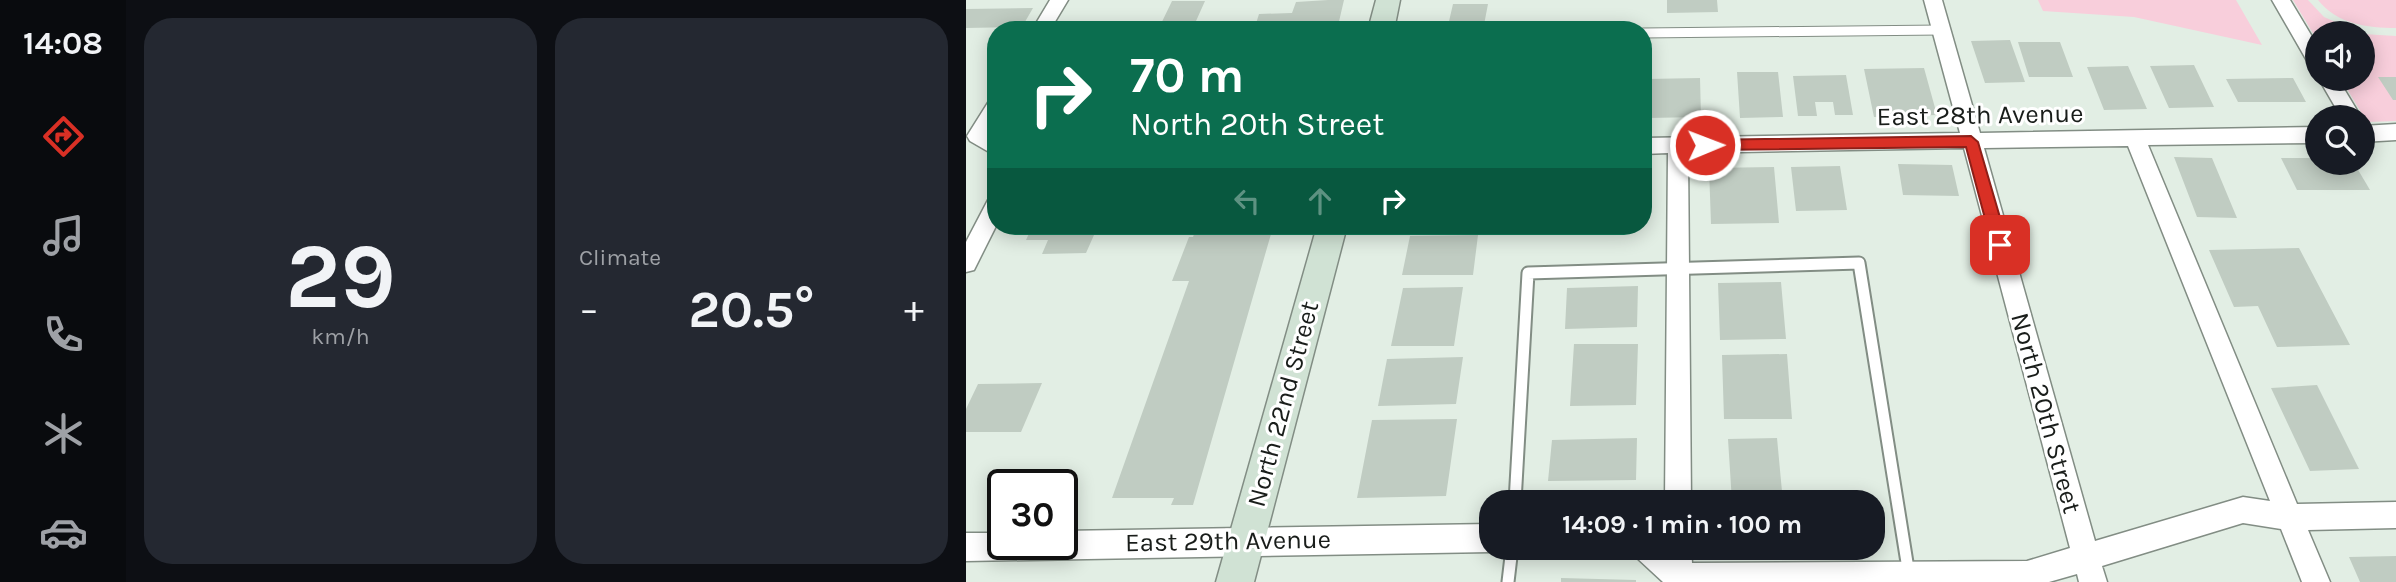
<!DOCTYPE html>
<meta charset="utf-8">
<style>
body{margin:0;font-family:Karla,sans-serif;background:#242831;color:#f1f3f6;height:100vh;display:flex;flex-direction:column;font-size:26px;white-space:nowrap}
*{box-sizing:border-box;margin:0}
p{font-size:23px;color:#9ea1a6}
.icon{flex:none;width:38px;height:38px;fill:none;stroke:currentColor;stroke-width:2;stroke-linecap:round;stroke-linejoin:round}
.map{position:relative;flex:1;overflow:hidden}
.side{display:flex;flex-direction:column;gap:18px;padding:18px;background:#0d0f14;width:840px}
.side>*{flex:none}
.guide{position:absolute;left:21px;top:21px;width:665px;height:214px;border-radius:28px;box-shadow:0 4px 18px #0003;background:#0b6e4f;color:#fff;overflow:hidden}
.buttons{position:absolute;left:1339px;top:21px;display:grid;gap:14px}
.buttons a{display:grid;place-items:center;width:70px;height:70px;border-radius:50%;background:#171b24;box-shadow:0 4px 18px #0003;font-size:35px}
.speed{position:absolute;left:21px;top:469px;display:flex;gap:14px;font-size:35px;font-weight:700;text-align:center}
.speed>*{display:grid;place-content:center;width:91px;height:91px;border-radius:50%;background:#171b24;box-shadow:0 4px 18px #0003;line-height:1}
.speed .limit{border:4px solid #111;border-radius:10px;background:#fff;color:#111}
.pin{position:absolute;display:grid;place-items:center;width:60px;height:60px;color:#fff;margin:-30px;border-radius:14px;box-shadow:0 4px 10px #0006}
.me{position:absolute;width:77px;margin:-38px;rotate:89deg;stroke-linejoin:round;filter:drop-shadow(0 0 5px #0008)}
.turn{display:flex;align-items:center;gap:24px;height:147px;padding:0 28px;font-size:32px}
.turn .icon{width:91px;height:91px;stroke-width:2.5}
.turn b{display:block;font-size:49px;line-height:60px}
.lanes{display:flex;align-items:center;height:66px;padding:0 28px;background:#0003;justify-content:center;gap:35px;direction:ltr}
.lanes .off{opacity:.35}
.big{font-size:52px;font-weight:700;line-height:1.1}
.side .card{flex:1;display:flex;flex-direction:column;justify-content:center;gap:10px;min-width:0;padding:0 24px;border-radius:28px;background:#242831}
.side .dial{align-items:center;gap:0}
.dial b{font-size:91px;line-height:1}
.heat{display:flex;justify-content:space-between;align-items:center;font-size:38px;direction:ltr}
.side .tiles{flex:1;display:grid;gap:18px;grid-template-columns:repeat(2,1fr)}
.trip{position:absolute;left:513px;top:490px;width:406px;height:70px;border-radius:28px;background:#171b24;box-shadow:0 4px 18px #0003;font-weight:700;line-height:70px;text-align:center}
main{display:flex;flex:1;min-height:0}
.menu{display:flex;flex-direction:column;width:126px;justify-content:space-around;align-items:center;background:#090b0e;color:#9ea1a6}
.menu .icon{width:49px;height:49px}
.menu .on{color:#d93025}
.menu b{font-size:32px;color:#f1f3f6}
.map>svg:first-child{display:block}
</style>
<main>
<nav class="menu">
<b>14:08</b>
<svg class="icon on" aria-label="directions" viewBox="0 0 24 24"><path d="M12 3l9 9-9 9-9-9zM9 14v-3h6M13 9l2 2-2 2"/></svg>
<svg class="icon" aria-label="music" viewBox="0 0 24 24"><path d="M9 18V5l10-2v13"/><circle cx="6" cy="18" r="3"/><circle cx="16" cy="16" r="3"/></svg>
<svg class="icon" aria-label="phone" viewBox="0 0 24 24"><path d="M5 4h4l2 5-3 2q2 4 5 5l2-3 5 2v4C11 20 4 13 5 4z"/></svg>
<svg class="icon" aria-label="climate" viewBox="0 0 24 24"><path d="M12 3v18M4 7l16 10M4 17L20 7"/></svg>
<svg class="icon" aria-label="car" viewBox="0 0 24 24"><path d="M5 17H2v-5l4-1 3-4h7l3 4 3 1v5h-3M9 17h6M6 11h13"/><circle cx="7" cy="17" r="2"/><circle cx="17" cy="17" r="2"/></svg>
</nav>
<section class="side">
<div class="tiles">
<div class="card dial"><b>29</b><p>km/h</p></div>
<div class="card"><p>Climate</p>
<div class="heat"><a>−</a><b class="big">20.5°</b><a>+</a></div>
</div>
</div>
</section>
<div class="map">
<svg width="1430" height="582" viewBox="0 0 1430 582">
<rect width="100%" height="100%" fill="#e2eee4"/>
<!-- green -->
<path fill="#f8cedb" d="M 1072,0 L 1270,0 L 1296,45 L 1168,17 L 1077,11 Z
M 1327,0 L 1342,0 L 1358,17 L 1394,33 L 1351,33 L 1351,40 Z
M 1352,0 L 1430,0 L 1430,28 C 1401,28 1371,24 1352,0 Z
M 1397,34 L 1430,36 L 1430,121 L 1401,122 L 1375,79 L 1396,79 Z"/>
<!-- building -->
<path fill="#c0ccc2" d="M 362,0 L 378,0 L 371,30 L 288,30 L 293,14 L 326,13 L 330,2 Z
M 701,0 L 751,0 L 752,12 L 701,13 Z
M 206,1 L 239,1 L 226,30 L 192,30 Z
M 487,4 L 522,4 L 517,30 L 481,30 Z
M 67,8 L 56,27 L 0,28 L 0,9 Z
M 280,21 L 278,30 L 249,30 L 251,23 Z
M 1044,40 L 1059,82 L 1019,83 L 1005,41 Z
M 1052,42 L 1094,42 L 1107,77 L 1063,77 Z
M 1228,65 L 1248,107 L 1203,108 L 1184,66 Z
M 1162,66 L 1181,109 L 1138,110 L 1121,67 Z
M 958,68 L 971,115 L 908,117 L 898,69 Z
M 771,72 L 812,72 L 817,117 L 774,118 Z
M 880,75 L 887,115 L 869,115 L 867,102 L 849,102 L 851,116 L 832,116 L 827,76 Z
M 1412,77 L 1430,77 L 1430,100 L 1427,100 Z
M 734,78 L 735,117 L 681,118 L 681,79 Z
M 1327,78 L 1340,102 L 1272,102 L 1260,79 Z
M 1208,157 L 1246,158 L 1271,218 L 1231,217 Z
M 1315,158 L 1351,158 L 1351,163 L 1388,163 L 1404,190 L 1331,190 Z
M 932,164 L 986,165 L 993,196 L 937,195 Z
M 874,166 L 881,210 L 830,211 L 825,167 Z
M 808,167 L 813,223 L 745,224 L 743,168 Z
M 132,226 L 120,253 L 76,254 L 82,240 L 60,240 L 66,227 Z
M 231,226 L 314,226 L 312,234 L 305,234 L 227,505 L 205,505 L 208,498 L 146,498 L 223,281 L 206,281 L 223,237 L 227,237 Z
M 512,235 L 507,275 L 436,275 L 444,236 Z
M 1333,248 L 1384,345 L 1311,347 L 1292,306 L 1268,307 L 1243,250 Z
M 815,282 L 820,339 L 754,340 L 752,283 Z
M 672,286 L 671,327 L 599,329 L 601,288 Z
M 497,287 L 488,346 L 425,346 L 437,288 Z
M 608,344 L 672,344 L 670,405 L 604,406 Z
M 821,354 L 826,419 L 758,419 L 756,355 Z
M 497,357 L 490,404 L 412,406 L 421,359 Z
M 76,383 L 55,432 L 0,432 L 0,409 L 12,384 Z
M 1351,385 L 1393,469 L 1344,471 L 1305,388 Z
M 491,419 L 480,496 L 391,498 L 406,420 Z
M 671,438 L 670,480 L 582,481 L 586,440 Z
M 811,438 L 817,502 L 766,502 L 762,439 Z
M 1430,556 L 1430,582 L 1394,582 L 1383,557 Z
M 595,578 L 670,580 L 670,582 L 595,582 Z"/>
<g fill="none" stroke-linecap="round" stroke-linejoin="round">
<defs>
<path id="service-far1" d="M 677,33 L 975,30"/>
<path id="service" d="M 549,502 L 562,273 L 893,263 L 943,575
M 542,582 L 546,548"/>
<path id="minor" d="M 84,0 L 102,0 L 84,30 L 66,30 Z
M 958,0 L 976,0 L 1014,133 L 1351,127 L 1351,143 L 1182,145 L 1331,504 L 1430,502 L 1430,528 L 1342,530 L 1364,582 L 1336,582 L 1315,529 L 1277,523 L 1136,566 L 1141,582 L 1113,582 L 1111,574 L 1083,582 L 697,582 L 671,558 L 668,548 L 725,548 L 726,563 L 1061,561 L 1104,548 L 998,148 L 722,153 L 725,502 L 699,502 L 702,153 L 677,154 L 677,138 L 994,133 ZM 1162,146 L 1304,501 L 1277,497 L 1129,541 L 1018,148 Z
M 1306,0 L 1324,0 L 1351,45 L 1351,68 L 1344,66 Z
M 1353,79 L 1372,79 L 1395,117 L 1375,117 Z
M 30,99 L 30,123 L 23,134 L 30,138 L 30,156 L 4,141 L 1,136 L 23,101 Z
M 1430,124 L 1430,140 L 1396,142 L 1396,126 Z
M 30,198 L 30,226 L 8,270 L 0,272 L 0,242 L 22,200 Z
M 525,524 L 525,548 L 534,548 L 525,552 L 0,561 L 0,533 L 37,533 L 37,544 L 96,544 L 96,531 Z"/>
<path id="secondary" d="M 410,0 L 434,0 L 428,30 L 402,30 Z
M 351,226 L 381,226 L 288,582 L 250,582 Z"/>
</defs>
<!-- service-far1 casing -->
<use href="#service-far1" stroke="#828d84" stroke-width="11"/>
<!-- service casing -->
<use href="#service" stroke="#828d84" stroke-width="15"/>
<!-- minor casing -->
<use href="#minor" stroke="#828d84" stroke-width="3"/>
<!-- secondary casing -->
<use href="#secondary" stroke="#828d84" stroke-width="3"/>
<!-- service-far1 -->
<use href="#service-far1" stroke="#fff" stroke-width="9"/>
<!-- service -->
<use href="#service" stroke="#fff" stroke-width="11"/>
<!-- minor -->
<use href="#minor" fill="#fff" fill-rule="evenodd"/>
<!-- secondary -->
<use href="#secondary" fill="#d0e2d4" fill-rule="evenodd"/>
</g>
<!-- route -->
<path fill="#d93025" stroke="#8d1f18" stroke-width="2" d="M 1005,136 L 1012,142 L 1042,245 L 1034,252 L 1026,245 L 1000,147 L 739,150 L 732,145 L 739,140 Z"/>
<g text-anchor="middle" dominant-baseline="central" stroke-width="6" stroke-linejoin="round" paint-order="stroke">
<!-- street labels -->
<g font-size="26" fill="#191d1a" stroke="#fff">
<text transform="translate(1014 115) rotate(-1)">East 28th Avenue</text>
<text transform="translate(317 404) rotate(-75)">North 22nd Street</text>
<text transform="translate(1080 413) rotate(75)">North 20th Street</text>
<text transform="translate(262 541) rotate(-1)">East 29th Avenue</text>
</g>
</g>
</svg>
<div class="buttons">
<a><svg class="icon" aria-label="sound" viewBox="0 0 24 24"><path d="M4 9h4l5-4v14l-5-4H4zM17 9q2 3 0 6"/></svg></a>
<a><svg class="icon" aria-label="search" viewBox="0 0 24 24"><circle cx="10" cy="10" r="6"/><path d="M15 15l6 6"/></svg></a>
</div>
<div class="speed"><div class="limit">30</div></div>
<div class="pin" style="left:1034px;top:245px;background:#d93025"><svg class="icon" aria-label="arrive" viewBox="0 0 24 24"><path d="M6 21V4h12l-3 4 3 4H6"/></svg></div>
<svg class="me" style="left:739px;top:145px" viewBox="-20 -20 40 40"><circle r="17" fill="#d93025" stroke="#fff" stroke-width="3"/><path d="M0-11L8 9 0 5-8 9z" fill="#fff"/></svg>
<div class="trip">14:09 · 1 min · 100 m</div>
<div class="guide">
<div class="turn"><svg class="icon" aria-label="right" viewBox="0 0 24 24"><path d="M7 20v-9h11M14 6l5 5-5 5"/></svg><div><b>70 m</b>North 20th Street</div></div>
<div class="lanes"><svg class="icon off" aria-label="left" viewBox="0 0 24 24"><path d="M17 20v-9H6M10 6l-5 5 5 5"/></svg><svg class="icon off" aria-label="ahead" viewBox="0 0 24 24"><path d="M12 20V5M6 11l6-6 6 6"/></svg><svg class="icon" aria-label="right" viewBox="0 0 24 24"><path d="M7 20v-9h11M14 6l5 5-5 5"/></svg></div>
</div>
</div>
</main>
